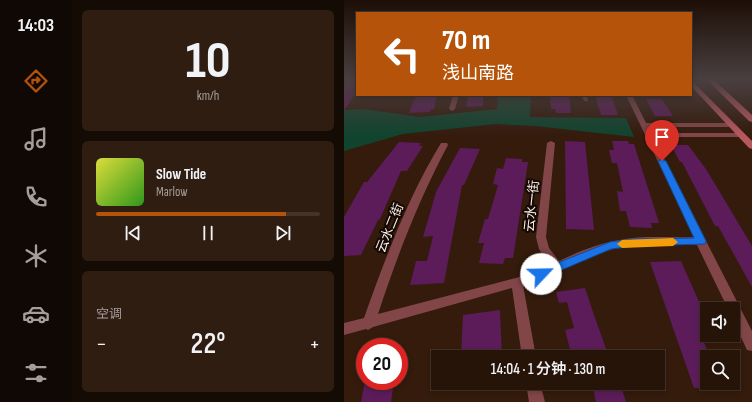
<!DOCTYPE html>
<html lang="zh">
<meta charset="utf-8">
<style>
body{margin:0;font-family:"Sofia Sans Condensed","Noto Sans SC",sans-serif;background:#2f1d12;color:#f1f3f6;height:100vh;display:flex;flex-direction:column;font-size:15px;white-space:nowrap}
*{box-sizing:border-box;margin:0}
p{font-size:13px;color:#a49e9c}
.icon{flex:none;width:22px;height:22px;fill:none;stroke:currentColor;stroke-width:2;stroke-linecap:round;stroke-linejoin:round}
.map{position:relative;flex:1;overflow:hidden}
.side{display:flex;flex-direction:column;gap:10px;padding:10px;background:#150b05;width:272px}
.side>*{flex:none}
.guide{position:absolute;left:12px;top:12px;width:336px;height:84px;border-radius:0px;box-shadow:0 2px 6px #0003,0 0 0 1px #43332a;background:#b45309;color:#fff;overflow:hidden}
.buttons{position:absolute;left:356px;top:302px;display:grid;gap:8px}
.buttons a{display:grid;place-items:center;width:40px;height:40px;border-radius:0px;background:#271409;box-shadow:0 2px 6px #0003,0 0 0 1px #43332a;font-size:20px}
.speed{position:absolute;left:12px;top:338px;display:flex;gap:8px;font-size:20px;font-weight:700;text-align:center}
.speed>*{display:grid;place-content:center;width:52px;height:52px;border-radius:50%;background:#271409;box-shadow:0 2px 6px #0003,0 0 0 1px #43332a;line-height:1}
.speed .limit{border:6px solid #d22;background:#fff;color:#111}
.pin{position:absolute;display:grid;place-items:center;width:34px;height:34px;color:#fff;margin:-41px -17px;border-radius:50% 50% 50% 0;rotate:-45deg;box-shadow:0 0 4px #0007}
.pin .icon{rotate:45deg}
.me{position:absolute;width:44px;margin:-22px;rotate:66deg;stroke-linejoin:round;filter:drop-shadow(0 0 3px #0008)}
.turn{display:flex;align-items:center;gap:14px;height:84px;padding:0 20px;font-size:18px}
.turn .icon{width:52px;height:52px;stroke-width:2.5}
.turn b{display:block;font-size:28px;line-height:34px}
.big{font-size:30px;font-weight:600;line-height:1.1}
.side .widget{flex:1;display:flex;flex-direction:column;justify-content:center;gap:6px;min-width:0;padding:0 14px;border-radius:6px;background:#2f1d12}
.side .dial{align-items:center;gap:0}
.dial b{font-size:52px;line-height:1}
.song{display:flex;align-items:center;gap:12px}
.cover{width:48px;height:48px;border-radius:6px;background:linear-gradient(135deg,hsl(60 70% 55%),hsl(110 70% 35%))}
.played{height:4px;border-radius:2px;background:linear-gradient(90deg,#b45309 85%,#43332a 85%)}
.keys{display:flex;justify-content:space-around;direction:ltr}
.heat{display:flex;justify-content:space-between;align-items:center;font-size:22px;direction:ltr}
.trip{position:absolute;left:87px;top:350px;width:234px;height:40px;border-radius:0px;background:#271409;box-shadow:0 2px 6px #0003,0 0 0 1px #43332a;font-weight:600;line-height:40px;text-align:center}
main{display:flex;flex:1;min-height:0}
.tabs{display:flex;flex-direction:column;width:72px;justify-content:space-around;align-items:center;background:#100804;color:#a49e9c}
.tabs .icon{width:28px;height:28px}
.tabs .on{color:#b45309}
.tabs b{font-size:18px;color:#f1f3f6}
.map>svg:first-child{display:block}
</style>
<main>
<nav class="tabs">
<b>14:03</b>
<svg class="icon on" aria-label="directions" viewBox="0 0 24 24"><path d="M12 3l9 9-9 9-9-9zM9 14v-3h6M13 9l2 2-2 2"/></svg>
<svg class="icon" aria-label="music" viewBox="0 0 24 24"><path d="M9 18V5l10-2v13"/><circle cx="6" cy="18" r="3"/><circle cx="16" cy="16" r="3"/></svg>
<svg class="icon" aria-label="phone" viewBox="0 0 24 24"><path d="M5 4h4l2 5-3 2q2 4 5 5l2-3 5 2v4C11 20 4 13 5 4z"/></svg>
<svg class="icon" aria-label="climate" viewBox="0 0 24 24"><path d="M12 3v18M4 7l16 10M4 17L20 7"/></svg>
<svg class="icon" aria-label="car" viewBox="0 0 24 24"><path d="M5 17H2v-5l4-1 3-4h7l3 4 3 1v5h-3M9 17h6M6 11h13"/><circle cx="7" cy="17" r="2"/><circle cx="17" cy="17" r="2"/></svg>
<svg class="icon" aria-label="filters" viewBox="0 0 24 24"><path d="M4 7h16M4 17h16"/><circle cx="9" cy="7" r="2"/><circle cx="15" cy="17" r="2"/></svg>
</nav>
<section class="side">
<div class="widget dial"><b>10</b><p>km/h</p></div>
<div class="widget">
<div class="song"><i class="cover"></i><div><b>Slow Tide</b><p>Marlow</p></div></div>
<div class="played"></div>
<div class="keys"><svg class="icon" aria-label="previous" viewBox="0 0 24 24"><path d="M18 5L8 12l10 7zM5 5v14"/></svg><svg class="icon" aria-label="pause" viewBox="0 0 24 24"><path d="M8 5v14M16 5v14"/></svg><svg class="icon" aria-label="next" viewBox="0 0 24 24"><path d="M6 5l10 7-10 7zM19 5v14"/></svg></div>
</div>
<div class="widget"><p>空调</p>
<div class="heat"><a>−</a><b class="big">22°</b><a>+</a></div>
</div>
</section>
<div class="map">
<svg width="408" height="402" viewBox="0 0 408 402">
<rect width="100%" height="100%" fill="#341b0c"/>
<!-- green -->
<path fill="#11442e" d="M 154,95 L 187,95 L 186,117 L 282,118 L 290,137 L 192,126 L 151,124 L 59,134 L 0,151 L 0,110 L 20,109 L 76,117 L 153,109 Z"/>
<!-- building -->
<path fill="#5c1c5a" d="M 13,81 L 13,95 L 10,95 L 0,111 L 0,86 L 2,82 Z
M 72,95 L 93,95 L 90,109 L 86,110 L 86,112 L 65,113 Z
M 139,95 L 139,106 L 122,107 L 124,96 Z
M 206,95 L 225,95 L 227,113 L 212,113 L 211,109 L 207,109 Z
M 251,95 L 267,95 L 274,115 L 257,115 Z
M 302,99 L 318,99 L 329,116 L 311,116 Z
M 221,141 L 241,142 L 250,230 L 222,229 Z
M 268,141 L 284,141 L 285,144 L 290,144 L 315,223 L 307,223 L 308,228 L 286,227 L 282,211 L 276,211 L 273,191 L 279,192 L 273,163 L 268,163 L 265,150 L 270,150 Z
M 55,142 L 77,143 L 75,146 L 79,146 L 63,171 L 57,171 L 36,219 L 34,220 L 17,255 L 0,256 L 0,217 L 20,182 L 23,182 Z
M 327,145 L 344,145 L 362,169 L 408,246 L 408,287 L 374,226 L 371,226 L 338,162 L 336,162 Z
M 116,148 L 136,149 L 120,185 L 118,185 L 100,283 L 66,285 L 72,261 L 83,261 L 89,236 L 79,237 L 92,192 Z
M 162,158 L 178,159 L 178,162 L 184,162 L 169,258 L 161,258 L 159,264 L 135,263 L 140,243 L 134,243 L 141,219 L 144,219 L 154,185 L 149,184 L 153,168 L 159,169 Z
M 337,261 L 363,320 L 363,342 L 360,342 L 363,350 L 363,388 L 350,388 L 306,262 Z
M 241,288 L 250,315 L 265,357 L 228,357 L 221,330 L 230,328 L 223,302 L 215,303 L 212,292 Z
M 156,310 L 158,357 L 117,357 L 119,315 Z
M 21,381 L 50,381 L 47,402 L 17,402 Z
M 248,383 L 276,383 L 282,402 L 252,402 Z"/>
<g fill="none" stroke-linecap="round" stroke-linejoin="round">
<!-- lane -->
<path fill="#824649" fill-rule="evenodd" d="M 109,95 L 115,95 L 111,109 L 108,111 L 105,109 Z
M 237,95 L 243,95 L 244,101 L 240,101 Z
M 282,95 L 288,95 L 302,123 L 388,123 L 391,125 L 388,127 L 304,127 L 307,133 L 397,133 L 400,135 L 397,137 L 309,137 L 408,331 L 408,351 L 403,350 L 389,320 L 389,309 L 384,309 L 353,245 L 298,245 L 275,247 L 245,257 L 217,270 L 179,285 L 192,357 L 178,357 L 168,288 L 29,327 L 24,330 L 22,329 L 0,335 L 0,323 L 20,318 C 41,259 64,197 97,143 L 103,143 L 104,145 C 75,199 53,256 34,314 L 172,278 L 205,265 L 195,249 L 192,237 L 203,143 L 207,141 L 211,143 L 202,237 L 205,248 L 215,261 C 234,252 255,243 276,240 C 300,235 325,238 350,237 Z
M 182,383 L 196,383 L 201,402 L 185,402 Z"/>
<!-- secondary -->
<path fill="#b7575e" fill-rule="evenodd" d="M 362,79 L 369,79 L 408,115 L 408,122 L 405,121 Z
M 347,80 L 408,141 L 408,149 L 405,148 L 347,86 Z"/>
</g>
<!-- sky -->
<linearGradient id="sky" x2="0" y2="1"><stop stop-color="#1d0f07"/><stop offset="0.59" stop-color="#4a3f40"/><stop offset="1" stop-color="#4a3f40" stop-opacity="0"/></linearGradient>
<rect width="408" height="135" fill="url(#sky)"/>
<!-- route -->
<path fill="#1a73e8" stroke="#114b97" d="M 318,159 L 322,161 L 362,241 L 361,244 L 291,246 L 267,249 L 201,277 L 193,277 L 191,274 L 193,271 L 266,242 L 291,239 L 350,238 L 314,161 Z"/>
<!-- slow -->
<path fill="#f59e0b" d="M 329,238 L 334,242 L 329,246 L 278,248 L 273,244 L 278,240 Z"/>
<g text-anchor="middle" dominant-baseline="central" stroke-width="4" stroke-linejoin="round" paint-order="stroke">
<!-- street labels -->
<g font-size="13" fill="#fdefe7" stroke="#140904">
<text transform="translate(188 206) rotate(-84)">云水一街</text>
<text transform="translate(46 228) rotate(-68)">云水二街</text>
</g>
</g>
</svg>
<div class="buttons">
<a><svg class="icon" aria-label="sound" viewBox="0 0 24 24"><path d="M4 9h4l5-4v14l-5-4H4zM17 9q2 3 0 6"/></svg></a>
<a><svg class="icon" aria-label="search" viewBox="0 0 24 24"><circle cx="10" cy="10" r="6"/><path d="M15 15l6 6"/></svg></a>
</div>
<div class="speed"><div class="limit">20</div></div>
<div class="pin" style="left:318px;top:161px;background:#d93025"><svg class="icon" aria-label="arrive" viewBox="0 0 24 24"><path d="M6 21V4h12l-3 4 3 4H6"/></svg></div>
<svg class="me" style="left:197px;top:274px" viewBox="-20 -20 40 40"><circle r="19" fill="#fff"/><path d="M0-13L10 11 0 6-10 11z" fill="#1a73e8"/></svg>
<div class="trip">14:04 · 1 分钟 · 130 m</div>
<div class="guide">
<div class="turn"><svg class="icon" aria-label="left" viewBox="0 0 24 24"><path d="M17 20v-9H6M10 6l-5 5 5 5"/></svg><div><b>70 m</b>浅山南路</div></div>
</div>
</div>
</main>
